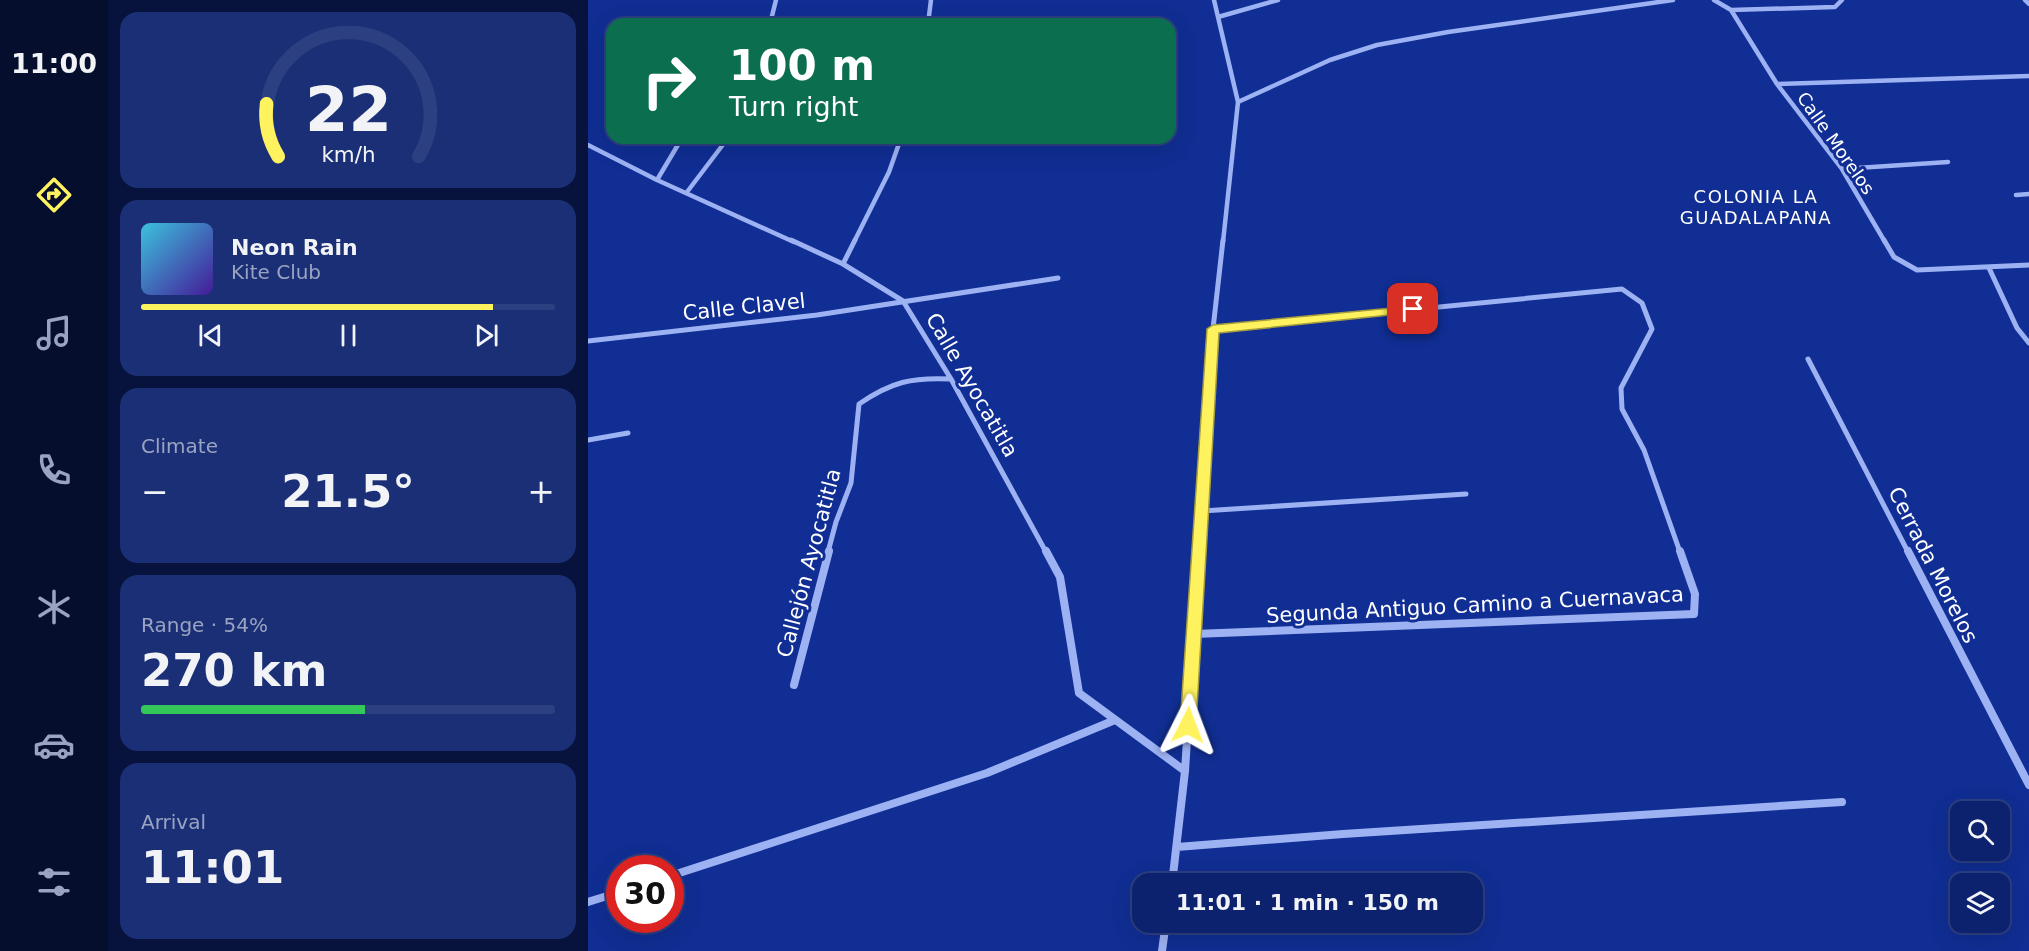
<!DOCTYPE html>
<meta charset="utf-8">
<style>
body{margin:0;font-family:"DejaVu Sans",sans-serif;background:#1a2f76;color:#f1f3f6;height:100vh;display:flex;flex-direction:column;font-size:22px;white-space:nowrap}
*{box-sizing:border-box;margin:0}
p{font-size:20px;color:#9aa4c2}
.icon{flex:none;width:33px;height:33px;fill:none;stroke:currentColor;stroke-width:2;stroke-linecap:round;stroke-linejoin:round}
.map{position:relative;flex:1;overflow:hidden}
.drawer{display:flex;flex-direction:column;gap:12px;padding:12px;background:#07133c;width:480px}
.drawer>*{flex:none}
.hud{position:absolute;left:18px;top:18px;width:570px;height:126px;border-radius:18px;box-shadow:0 6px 24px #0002,0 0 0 2px #2c3f81;background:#0b6e4f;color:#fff;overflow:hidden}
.fabs{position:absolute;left:1362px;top:801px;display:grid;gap:12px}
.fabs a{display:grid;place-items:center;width:60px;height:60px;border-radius:12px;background:#0c226e;box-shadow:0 6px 24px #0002,0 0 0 2px #2c3f81;font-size:30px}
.speed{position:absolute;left:18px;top:855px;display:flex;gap:12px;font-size:30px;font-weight:700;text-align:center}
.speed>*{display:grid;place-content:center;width:78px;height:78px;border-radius:50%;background:#0c226e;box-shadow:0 6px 24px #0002,0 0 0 2px #2c3f81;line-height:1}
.speed .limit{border:9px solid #d22;background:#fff;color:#111}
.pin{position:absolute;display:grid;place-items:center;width:51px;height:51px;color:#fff;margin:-26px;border-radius:12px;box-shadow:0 3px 9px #0006}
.me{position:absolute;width:66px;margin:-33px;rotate:3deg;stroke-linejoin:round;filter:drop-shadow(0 0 4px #0008)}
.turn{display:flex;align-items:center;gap:21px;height:126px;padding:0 24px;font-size:27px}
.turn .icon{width:78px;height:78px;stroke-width:2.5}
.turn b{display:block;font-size:42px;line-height:51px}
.big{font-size:45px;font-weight:700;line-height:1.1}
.drawer .tile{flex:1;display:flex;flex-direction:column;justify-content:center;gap:9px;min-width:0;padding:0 21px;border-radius:18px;background:#1a2f76}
.drawer .dial{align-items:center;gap:0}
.dial svg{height:156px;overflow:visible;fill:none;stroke:#2c3f81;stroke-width:7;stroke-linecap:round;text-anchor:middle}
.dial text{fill:#f1f3f6;stroke:none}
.song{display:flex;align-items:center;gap:18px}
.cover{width:72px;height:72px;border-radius:9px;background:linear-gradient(135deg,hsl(190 70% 55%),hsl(260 70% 35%))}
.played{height:6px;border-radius:3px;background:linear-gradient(90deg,#fff25f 85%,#2c3f81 85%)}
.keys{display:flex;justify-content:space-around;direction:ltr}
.heat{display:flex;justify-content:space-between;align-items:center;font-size:33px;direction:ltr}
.charge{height:9px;border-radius:4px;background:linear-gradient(90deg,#34c759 54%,#2c3f81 0)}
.trip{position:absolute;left:544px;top:873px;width:351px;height:60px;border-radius:18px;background:#0c226e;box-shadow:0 6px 24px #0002,0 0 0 2px #2c3f81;font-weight:700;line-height:60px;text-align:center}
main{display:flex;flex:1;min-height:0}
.tabs{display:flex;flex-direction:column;width:108px;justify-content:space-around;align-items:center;background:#050e2c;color:#9aa4c2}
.tabs .icon{width:42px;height:42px}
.tabs .selected{color:#fff25f}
.tabs b{font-size:27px;color:#f1f3f6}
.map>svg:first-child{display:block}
</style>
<main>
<nav class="tabs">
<b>11:00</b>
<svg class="icon selected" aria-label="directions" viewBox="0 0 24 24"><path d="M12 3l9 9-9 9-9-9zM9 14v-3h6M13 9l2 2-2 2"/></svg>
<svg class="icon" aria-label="music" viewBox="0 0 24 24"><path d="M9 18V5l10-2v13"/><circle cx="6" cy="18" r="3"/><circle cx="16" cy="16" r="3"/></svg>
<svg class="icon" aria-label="phone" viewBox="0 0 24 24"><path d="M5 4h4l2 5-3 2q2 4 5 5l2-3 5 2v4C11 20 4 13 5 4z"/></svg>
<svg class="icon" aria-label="climate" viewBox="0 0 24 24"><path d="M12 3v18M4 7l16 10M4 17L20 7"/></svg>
<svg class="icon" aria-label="car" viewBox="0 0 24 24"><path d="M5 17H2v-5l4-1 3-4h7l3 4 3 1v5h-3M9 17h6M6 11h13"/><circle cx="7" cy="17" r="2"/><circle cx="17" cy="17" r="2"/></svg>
<svg class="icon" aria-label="filters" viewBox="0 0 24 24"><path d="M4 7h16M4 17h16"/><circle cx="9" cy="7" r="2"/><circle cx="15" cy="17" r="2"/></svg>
</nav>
<section class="drawer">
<div class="tile dial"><svg viewBox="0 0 100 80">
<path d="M14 69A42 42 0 1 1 86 69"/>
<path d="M14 69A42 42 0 0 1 8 42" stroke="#fff25f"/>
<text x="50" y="56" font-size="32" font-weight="700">22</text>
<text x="50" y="72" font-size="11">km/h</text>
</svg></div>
<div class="tile">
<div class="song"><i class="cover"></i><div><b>Neon Rain</b><p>Kite Club</p></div></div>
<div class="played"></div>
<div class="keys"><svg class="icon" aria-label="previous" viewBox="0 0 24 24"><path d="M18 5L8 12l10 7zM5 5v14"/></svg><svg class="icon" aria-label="pause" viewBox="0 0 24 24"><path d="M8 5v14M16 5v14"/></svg><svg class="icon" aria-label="next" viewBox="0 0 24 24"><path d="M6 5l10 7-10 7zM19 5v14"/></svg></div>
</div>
<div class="tile"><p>Climate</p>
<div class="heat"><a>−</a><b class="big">21.5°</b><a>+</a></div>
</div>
<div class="tile"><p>Range · 54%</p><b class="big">270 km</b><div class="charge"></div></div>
<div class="tile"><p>Arrival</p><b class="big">11:01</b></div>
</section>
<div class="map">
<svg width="1441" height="951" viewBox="0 0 1441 951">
<rect width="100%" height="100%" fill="#102e93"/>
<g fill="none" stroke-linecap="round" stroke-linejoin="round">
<!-- street-far2 -->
<path stroke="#9db2f3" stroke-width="4.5" d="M 626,0 L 650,102 L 635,242
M 1126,0 L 1143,10 L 1189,84 L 1254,169 L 1297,242
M 1437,0 L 1441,4
M 1143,10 L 1247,7 L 1254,0
M 630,17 L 690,0
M 182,24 L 188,0
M 340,24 L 343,0
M 1189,84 L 1441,76
M 650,102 L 742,60 L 789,45 L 860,32 L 1085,0
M 0,145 L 69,180 L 206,242
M 1254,169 L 1360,162
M 69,180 L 94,138
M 99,192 L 140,138
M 1428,195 L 1441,194
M 266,242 L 301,172 L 313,138"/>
<!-- street-far1 -->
<path stroke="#9db2f3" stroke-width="5" d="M 203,240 L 255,264 L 315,301 L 363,379 L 458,552
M 1296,240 L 1306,257 L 1329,270 L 1441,265
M 255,264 L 267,240
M 1401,268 L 1429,328 L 1441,343
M 625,329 L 1034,289 L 1054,303 L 1064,329 L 1033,388 L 1034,409 L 1056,450 L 1092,552
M 0,341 L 229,315 L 470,278
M 1220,359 L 1320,552
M 0,440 L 40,433
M 614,511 L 878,494
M 240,552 L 248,522 L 263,483 L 271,404 C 303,382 324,377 363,379
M 611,552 L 625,329 L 635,240"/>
<!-- street -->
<path stroke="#9db2f3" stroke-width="8" d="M 458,551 L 472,577 L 491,693 L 597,771
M 1320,551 L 1441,785
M 606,634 L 1106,614 L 1107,594 L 1092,551
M 206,685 L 241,551
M 589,847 L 755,834 L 1254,802
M 82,876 L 399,773 L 527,720
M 584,884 L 597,771 L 611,551
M 0,902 L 32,892
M 574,951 L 578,922"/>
</g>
<!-- route -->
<path fill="#fff25f" stroke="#a69d3e" stroke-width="1.5" d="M 825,306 L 831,309 L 830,312 L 631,333 L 608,725 L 606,730 L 600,732 L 595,730 L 592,725 L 619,329 L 625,325 Z"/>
<g text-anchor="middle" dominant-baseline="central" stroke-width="6" stroke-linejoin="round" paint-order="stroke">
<!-- far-street labels -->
<g font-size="18" fill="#fff" stroke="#102e93">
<text transform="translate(1248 143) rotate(55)">Calle Morelos</text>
</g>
<!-- far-neighbourhood labels -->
<g font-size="18" letter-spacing="1.5" fill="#fff" stroke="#102e93">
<text x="1168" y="196">COLONIA LA<tspan x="1168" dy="21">GUADALAPANA</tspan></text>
</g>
<!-- street labels -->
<g font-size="21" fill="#fff" stroke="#102e93">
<text transform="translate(156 307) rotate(-6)">Calle Clavel</text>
<text transform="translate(384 385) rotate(60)">Calle Ayocatitla</text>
<text transform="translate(221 563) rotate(-75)">Callejón Ayocatitla</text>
<text transform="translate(1345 565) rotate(63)">Cerrada Morelos</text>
<text transform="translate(887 605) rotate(-3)">Segunda Antiguo Camino a Cuernavaca</text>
</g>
</g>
</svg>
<div class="fabs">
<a><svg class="icon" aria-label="search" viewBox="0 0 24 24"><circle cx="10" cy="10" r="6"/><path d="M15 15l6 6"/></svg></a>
<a><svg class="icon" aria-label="layers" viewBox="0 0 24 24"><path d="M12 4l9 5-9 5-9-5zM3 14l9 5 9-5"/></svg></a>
</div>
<div class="speed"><div class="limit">30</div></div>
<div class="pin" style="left:825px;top:309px;background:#d93025"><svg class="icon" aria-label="arrive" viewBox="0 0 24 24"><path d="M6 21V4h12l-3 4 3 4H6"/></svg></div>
<svg class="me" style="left:600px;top:725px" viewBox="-20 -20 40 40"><path d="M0-17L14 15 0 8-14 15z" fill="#fff25f" stroke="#fff" stroke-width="4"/></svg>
<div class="trip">11:01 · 1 min · 150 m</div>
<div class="hud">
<div class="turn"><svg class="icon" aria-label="right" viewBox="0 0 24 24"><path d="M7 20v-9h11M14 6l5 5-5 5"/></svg><div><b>100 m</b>Turn right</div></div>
</div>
</div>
</main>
